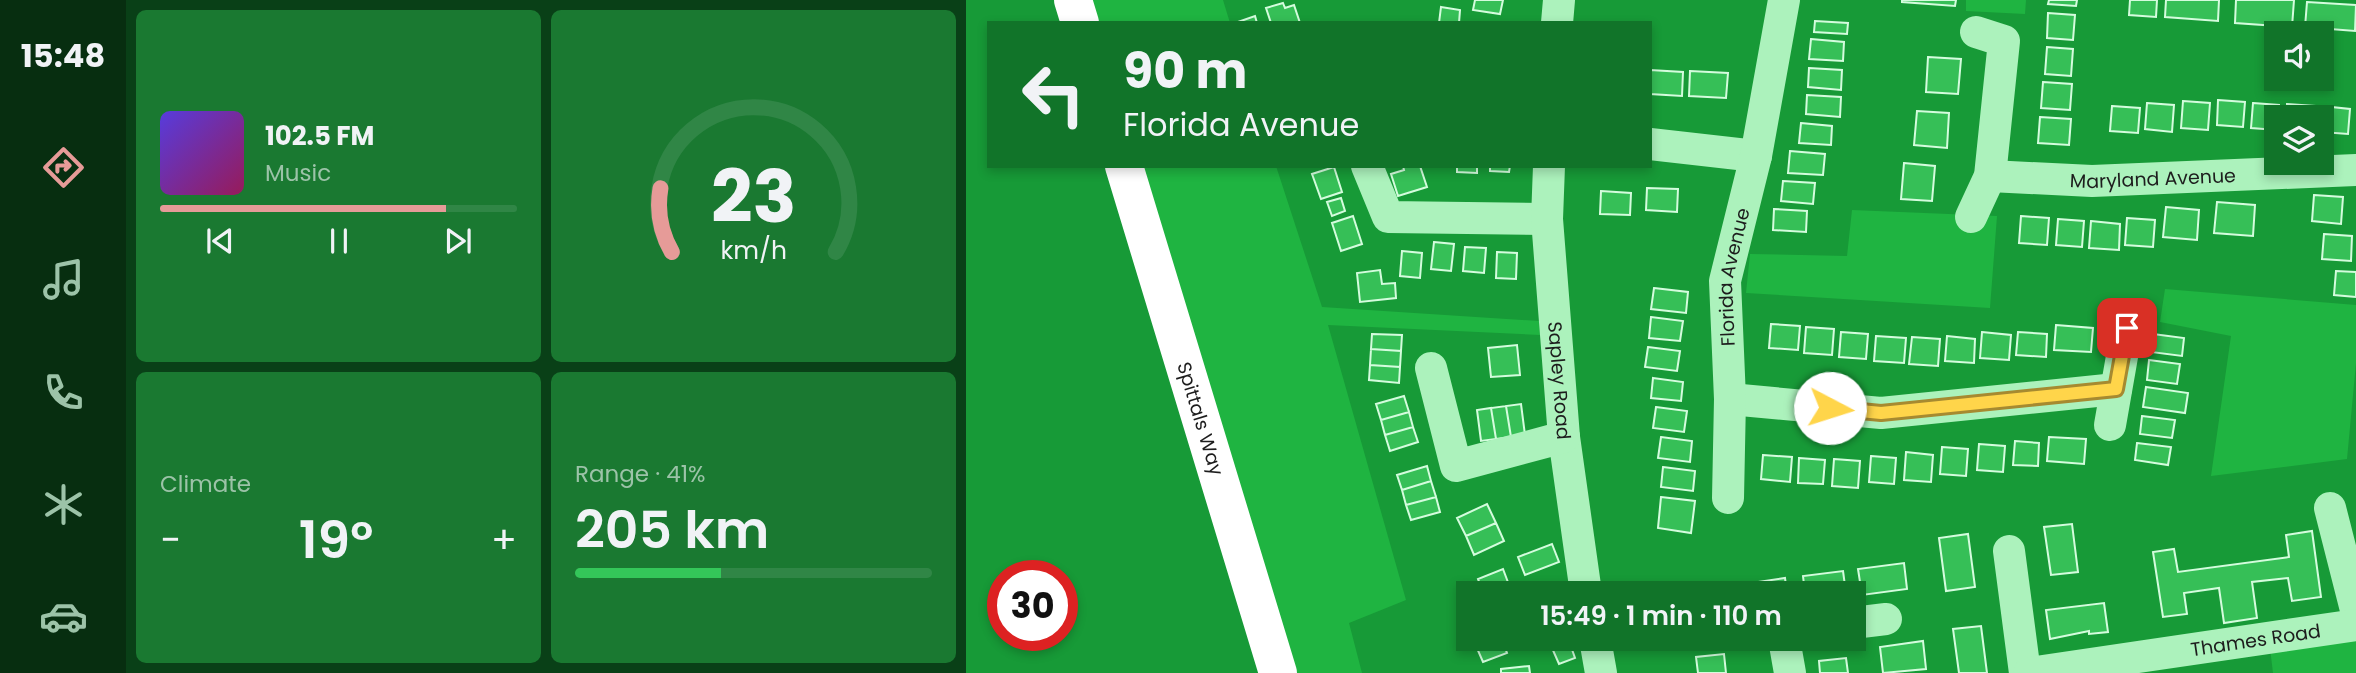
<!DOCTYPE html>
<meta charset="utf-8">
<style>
body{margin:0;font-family:Poppins,sans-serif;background:#1a7931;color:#f1f3f6;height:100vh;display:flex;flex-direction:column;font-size:26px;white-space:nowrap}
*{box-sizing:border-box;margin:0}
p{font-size:23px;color:#9cc3a8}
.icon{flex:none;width:38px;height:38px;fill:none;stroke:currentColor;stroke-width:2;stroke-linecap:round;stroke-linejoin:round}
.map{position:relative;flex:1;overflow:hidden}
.side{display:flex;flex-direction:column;gap:10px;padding:10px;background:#094017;width:840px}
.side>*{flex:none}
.top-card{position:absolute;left:21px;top:21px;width:665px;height:147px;border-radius:0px;box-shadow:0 4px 10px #0003;background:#117429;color:#f1f3f6;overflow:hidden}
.fabs{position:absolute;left:1298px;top:21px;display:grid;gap:14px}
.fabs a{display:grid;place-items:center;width:70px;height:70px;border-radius:0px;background:#117429;box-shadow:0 4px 10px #0003;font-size:35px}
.speed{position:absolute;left:21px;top:560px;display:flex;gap:14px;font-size:35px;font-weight:700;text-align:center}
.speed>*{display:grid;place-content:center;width:91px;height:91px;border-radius:50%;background:#117429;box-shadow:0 4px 10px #0003;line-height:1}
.speed .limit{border:10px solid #d22;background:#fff;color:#111}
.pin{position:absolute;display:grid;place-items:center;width:60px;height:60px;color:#fff;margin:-30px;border-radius:14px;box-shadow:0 4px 10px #0006}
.me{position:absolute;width:77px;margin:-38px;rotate:95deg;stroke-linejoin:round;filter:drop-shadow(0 0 5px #0008)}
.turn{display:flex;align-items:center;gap:24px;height:147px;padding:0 21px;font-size:32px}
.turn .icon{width:91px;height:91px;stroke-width:2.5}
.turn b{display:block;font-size:49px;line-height:60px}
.big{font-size:52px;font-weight:600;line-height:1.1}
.side .card{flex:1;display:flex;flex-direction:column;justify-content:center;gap:10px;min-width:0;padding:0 24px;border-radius:10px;background:#1a7931}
.side .dial{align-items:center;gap:0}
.dial svg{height:182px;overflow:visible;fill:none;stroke:#308646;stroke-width:7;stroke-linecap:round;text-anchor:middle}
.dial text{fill:#f1f3f6;stroke:none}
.song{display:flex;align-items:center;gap:21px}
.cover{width:84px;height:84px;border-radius:10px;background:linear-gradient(135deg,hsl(250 70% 55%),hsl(330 70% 35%))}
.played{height:7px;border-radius:4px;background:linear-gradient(90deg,#e69b98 80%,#308646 80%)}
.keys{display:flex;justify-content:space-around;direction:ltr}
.heat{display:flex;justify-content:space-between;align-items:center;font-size:38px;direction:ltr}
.charge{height:10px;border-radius:5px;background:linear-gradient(90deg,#34c759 41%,#308646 0)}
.side .tiles{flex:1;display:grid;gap:10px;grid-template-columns:repeat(2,1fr)}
.trip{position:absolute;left:490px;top:581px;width:410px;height:70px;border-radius:0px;background:#117429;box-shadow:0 4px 10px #0003;font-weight:600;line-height:70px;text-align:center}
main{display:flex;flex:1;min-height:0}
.tabs{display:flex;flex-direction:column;width:126px;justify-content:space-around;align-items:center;background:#072e10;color:#9cc3a8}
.tabs .icon{width:49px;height:49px}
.tabs .active{color:#e69b98}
.tabs b{font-size:32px;color:#f1f3f6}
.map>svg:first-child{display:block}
</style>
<main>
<nav class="tabs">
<b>15:48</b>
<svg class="icon active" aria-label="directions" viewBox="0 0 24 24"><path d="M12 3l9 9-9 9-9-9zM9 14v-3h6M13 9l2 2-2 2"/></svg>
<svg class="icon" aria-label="music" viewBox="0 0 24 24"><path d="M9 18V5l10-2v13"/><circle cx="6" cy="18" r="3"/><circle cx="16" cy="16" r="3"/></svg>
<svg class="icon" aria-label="phone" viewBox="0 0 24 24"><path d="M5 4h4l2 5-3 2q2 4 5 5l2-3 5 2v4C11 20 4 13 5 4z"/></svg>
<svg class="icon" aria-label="climate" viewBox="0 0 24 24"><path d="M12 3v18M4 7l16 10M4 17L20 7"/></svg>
<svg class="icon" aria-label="car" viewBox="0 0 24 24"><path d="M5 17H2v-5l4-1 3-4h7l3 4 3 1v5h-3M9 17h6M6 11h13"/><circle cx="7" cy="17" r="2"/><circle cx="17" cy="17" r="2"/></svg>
</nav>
<section class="side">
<div class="tiles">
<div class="card">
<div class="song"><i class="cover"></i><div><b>102.5 FM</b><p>Music</p></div></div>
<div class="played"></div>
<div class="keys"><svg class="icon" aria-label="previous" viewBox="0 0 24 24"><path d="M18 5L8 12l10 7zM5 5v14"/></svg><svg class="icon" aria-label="pause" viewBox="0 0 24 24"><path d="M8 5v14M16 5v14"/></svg><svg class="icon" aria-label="next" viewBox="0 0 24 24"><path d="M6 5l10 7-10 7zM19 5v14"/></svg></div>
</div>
<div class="card dial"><svg viewBox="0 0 100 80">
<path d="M14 69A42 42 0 1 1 86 69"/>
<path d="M14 69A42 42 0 0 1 9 41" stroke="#e69b98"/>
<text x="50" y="56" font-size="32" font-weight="700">23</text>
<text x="50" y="72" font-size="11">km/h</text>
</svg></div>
<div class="card"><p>Climate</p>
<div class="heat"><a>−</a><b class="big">19°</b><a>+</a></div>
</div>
<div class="card"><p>Range · 41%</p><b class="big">205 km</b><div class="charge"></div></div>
</div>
</section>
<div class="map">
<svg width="1390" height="673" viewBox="0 0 1390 673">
<rect width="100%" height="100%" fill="#179a37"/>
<!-- green -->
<path fill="#1fb441" d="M 126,0 L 257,0 L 264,23 L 133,23 Z
M 1000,0 L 1060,0 L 1059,14 L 1000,11 Z
M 176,166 L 310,166 L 356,307 L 573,321 L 574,335 L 362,325 L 440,600 L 383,623 L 396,673 L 331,673 Z
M 886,210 L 1031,216 L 1024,308 L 780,293 L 784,254 L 881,256 Z
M 1199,289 L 1390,305 L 1390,363 L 1381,459 L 1245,476 L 1265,336 L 1194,322 Z
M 1390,638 L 1390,673 L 1307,673 L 1304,648 Z"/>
<!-- building -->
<path fill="#36bf57" stroke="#d4fcdd" stroke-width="2" d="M 509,0 L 537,0 L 534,14 L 507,10 Z
M 936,0 L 990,0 L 989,6 L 936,2 Z
M 1083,0 L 1111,0 L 1110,6 L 1082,4 Z
M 1164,0 L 1191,0 L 1190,17 L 1163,15 Z
M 1200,0 L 1253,0 L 1252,21 L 1199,17 Z
M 1270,0 L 1328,0 L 1326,27 L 1269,23 Z
M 1341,2 L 1390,5 L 1389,31 L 1339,27 Z
M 317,3 L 319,8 L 328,5 L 334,23 L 305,23 L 300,8 Z
M 475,7 L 494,10 L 493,23 L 473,23 Z
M 1082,13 L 1109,15 L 1107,40 L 1081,38 Z
M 289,16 L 291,23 L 269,23 Z
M 849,21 L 882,23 L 881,34 L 848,32 Z
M 845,39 L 878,42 L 877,61 L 843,59 Z
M 1081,47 L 1107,49 L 1105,76 L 1079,74 Z
M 962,57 L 995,59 L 992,94 L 960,92 Z
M 843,68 L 876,70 L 875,90 L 842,87 Z
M 684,70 L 717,72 L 716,96 L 684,94 Z
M 724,71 L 762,73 L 760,98 L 723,96 Z
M 1077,82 L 1106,84 L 1104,110 L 1075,108 Z
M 841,95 L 875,97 L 874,117 L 840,114 Z
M 1252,100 L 1279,102 L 1277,127 L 1251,125 Z
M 1217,101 L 1244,103 L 1242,130 L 1215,128 Z
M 1181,103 L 1208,105 L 1206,132 L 1179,129 Z
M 1287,103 L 1313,105 L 1311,130 L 1285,128 Z
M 1321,104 L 1349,106 L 1348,117 L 1321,117 Z
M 1146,106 L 1174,108 L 1172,133 L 1144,131 Z
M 1356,106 L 1384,109 L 1382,134 L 1356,132 Z
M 951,111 L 983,113 L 981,148 L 948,145 Z
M 1074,117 L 1105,119 L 1103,145 L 1072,143 Z
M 835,123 L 866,126 L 865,145 L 833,143 Z
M 824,151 L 859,154 L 857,175 L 822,173 Z
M 938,163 L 969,166 L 966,201 L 935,199 Z
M 437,166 L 454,166 L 461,187 L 432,196 L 425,174 L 438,170 Z
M 491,166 L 511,166 L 511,173 L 491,172 Z
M 524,166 L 544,166 L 543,172 L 524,171 Z
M 368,167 L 376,192 L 355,199 L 346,174 Z
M 817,181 L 849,183 L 847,204 L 815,201 Z
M 681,188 L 712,189 L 711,212 L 680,210 Z
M 635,191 L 665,193 L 664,215 L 634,214 Z
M 1348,195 L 1377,197 L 1375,224 L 1346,221 Z
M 375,198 L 379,211 L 366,216 L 361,202 Z
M 1251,202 L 1289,205 L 1287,236 L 1248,233 Z
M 1200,207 L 1233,210 L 1231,240 L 1197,237 Z
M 808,209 L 841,211 L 840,232 L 807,230 Z
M 387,216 L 396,244 L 375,251 L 366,223 Z
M 1055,216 L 1083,218 L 1081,245 L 1053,243 Z
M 1161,218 L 1189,220 L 1187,247 L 1159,245 Z
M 1092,219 L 1118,221 L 1116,247 L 1090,245 Z
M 1125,221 L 1154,224 L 1153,250 L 1123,248 Z
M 1358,234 L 1386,236 L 1385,261 L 1356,259 Z
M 468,242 L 488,244 L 485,271 L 465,269 Z
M 499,247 L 520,248 L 518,273 L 497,271 Z
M 436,251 L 456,253 L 454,278 L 434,276 Z
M 531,252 L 551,253 L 550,279 L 530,278 Z
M 414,270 L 416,284 L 429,283 L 430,298 L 394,302 L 391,273 Z
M 1370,271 L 1390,272 L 1390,297 L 1368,295 Z
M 688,288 L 722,292 L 720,313 L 685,309 Z
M 685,317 L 717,321 L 714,341 L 683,338 Z
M 805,324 L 834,326 L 832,350 L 803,348 Z
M 1090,325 L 1127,328 L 1125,352 L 1088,350 Z
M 840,327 L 868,329 L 866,355 L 838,353 Z
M 875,332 L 902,334 L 900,359 L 873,357 Z
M 1016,332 L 1045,335 L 1043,360 L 1014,358 Z
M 1052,332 L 1081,334 L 1080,357 L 1050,355 Z
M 406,334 L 436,335 L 435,351 L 405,349 Z
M 1187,334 L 1218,338 L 1216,356 L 1185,352 Z
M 910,336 L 940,338 L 938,363 L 908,361 Z
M 981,336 L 1009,339 L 1008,363 L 979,361 Z
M 946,337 L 974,339 L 972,366 L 943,364 Z
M 551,345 L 554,375 L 525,377 L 522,348 Z
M 682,347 L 714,351 L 711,371 L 679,367 Z
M 405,349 L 435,351 L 434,367 L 404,365 Z
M 1183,360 L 1214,364 L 1211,384 L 1181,380 Z
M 404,365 L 434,367 L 433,383 L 403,380 Z
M 687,378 L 717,382 L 715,401 L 685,398 Z
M 1180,387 L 1222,393 L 1219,413 L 1177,407 Z
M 438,396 L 443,412 L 415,420 L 410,404 Z
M 555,404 L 559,435 L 545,437 L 540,406 Z
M 540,406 L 545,437 L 530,439 L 525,408 Z
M 690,407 L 721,411 L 718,432 L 687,428 Z
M 525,408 L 530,439 L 515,441 L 511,410 Z
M 443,412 L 447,427 L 419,435 L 415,420 Z
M 1176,416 L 1209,420 L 1206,438 L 1174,434 Z
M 447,427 L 452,442 L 424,451 L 419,435 Z
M 695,437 L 726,441 L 724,462 L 692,458 Z
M 1083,437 L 1120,439 L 1118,464 L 1081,461 Z
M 1049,441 L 1073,443 L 1072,466 L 1047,465 Z
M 1171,443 L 1205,447 L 1202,465 L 1169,460 Z
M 1013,444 L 1039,446 L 1037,472 L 1011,470 Z
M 976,447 L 1002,449 L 1000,476 L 974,474 Z
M 940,452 L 967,455 L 965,482 L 938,480 Z
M 797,455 L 826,457 L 824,482 L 795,479 Z
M 905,456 L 930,458 L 928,484 L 903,482 Z
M 833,458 L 859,460 L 857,484 L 832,483 Z
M 868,459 L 894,461 L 892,488 L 866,486 Z
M 461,466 L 465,481 L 436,490 L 431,475 Z
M 697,467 L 729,471 L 727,491 L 695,487 Z
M 465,481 L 470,497 L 440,505 L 436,490 Z
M 470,497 L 474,512 L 445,520 L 440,505 Z
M 695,497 L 729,501 L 725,533 L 692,528 Z
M 521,504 L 530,523 L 500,536 L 491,518 Z
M 530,523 L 538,541 L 508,555 L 500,536 Z
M 1106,524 L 1112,572 L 1085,575 L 1078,527 Z
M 1346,531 L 1355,597 L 1326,601 L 1322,578 L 1286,582 L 1291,618 L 1258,623 L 1253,588 L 1218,593 L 1221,614 L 1197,617 L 1187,552 L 1208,549 L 1212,572 L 1323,557 L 1320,535 Z
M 1002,534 L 1009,587 L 980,591 L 973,538 Z
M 586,544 L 593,562 L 559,575 L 552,557 Z
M 938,563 L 941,589 L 896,595 L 892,569 Z
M 537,569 L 546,593 L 505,593 L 504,591 L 515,587 L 512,579 Z
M 877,571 L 880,593 L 839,593 L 837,576 Z
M 819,578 L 821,593 L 780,593 L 778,584 Z
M 1138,603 L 1142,632 L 1123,634 L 1123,631 L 1084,639 L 1080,610 Z
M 1015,626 L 1021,673 L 993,673 L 987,629 Z
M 507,639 L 555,639 L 538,645 L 541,653 L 517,662 Z
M 603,641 L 609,658 L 593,664 L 586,648 Z
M 957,641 L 960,669 L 917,673 L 914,647 Z
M 758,654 L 760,673 L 732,673 L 730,657 Z
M 880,658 L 882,673 L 854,673 L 853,661 Z
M 563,666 L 564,673 L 535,673 L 535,669 Z"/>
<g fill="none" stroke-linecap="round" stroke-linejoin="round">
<!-- minor -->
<g stroke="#acf2bc" stroke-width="32">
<path d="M 591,23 L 593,0"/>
<path d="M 684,144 L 790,156"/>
<path d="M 401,166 L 422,217 L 581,219"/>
<path id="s1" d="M 583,166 L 581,219 L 598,437 L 620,593"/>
<path id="s2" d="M 1024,176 L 1126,181 L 1390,170"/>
<path d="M 1005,217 L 1024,176 L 1038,41 L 1010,32"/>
<path d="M 465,368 L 490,466 L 598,437"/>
<path d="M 764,399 L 915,413 L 1150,389"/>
<path d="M 1144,425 L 1161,328"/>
<path id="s3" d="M 762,498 L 764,399 L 759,281 L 790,156 L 818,0"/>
<path d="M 1364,508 L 1390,610"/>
<path d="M 1043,551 L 1059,673"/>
<path d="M 887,623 L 920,619"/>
<path d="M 629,639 L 635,673"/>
<path d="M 818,639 L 824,673"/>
<path id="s4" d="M 1063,673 L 1390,625"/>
</g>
<!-- highway -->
<g stroke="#fff" stroke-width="38">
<path d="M 107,0 L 114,23"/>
<path id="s5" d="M 158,166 L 312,673"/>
</g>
</g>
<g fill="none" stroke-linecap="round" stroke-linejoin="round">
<defs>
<path id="route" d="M 864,408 L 915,413 L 1150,389 L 1161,328"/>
</defs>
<!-- route casing -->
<use href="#route" stroke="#a68a30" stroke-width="18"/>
<!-- route -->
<use href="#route" stroke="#ffd54a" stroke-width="12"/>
</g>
<g text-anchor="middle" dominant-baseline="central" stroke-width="5" stroke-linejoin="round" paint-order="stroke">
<!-- street labels -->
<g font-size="19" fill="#1d1d1d" stroke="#179a37">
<text stroke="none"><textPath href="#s2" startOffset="163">Maryland Avenue</textPath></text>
<text stroke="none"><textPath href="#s3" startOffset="222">Florida Avenue</textPath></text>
<text stroke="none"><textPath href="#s1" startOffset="215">Sapley Road</textPath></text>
<text stroke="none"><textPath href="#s5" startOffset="264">Spittals Way</textPath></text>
<text stroke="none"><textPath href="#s4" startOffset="229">Thames Road</textPath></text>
</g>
</g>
</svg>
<div class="fabs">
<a><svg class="icon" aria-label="sound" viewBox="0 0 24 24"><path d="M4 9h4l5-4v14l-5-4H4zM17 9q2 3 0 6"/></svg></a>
<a><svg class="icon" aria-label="layers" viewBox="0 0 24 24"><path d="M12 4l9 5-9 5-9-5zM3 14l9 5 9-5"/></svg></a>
</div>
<div class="speed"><div class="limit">30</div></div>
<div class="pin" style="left:1161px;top:328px;background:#d93025"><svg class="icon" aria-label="arrive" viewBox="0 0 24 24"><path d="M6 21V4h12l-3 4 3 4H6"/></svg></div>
<svg class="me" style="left:864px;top:408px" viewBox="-20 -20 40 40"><circle r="19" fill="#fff"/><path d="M0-13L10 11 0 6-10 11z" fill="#ffd54a"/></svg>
<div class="trip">15:49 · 1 min · 110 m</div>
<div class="top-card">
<div class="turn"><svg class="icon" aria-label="left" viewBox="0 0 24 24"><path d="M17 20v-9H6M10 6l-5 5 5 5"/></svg><div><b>90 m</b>Florida Avenue</div></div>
</div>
</div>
</main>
